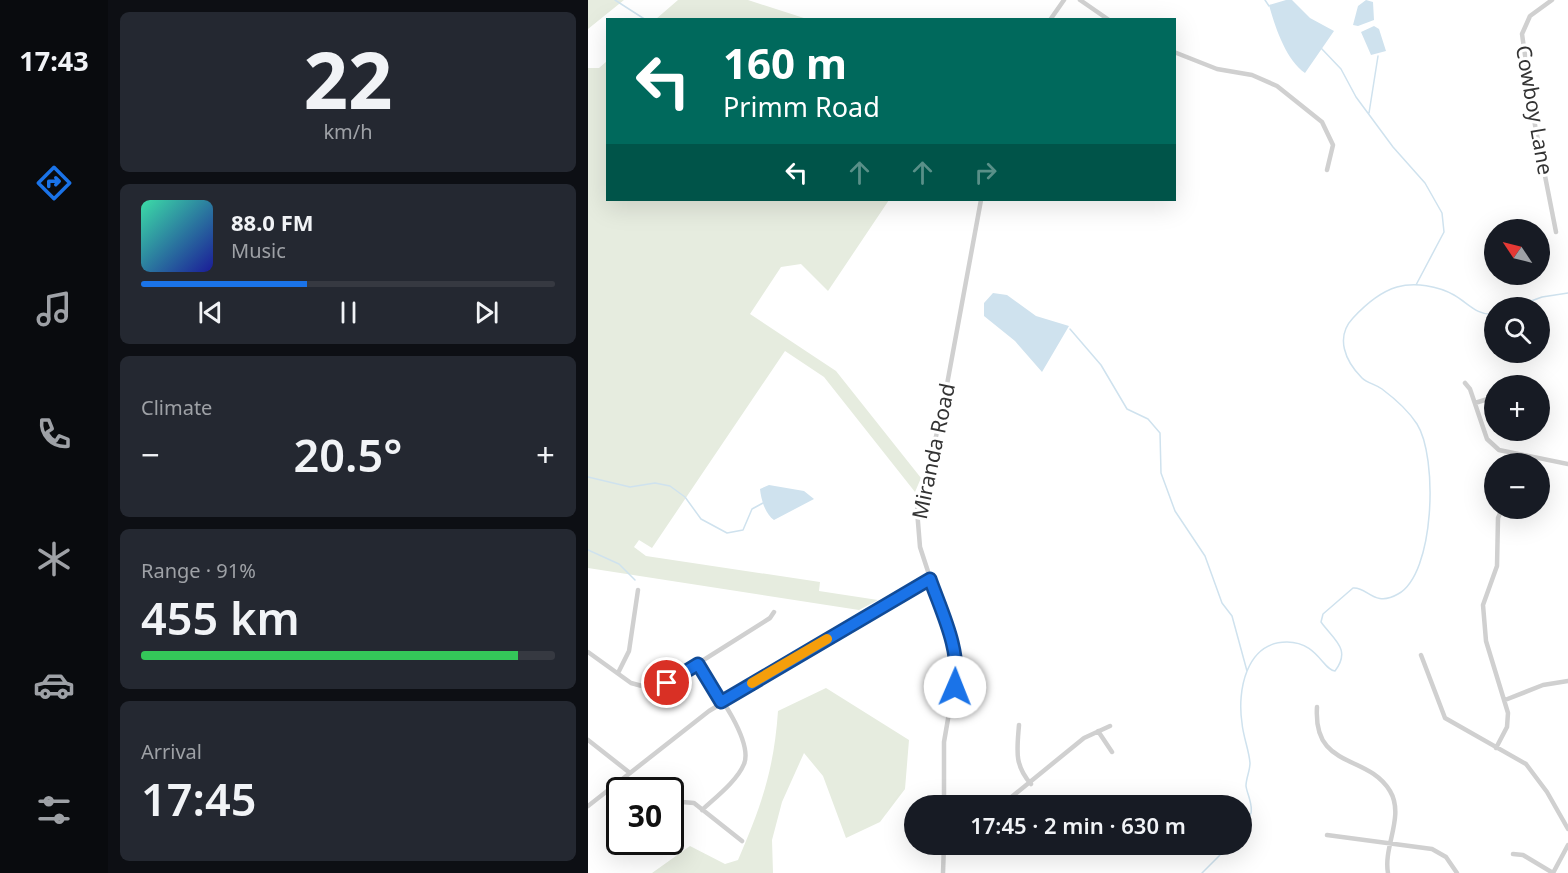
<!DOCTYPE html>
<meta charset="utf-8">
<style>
body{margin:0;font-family:"Noto Sans",sans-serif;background:#242831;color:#f1f3f6;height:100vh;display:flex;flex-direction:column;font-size:22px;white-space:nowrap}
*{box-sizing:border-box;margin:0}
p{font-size:20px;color:#9ea1a6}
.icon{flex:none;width:33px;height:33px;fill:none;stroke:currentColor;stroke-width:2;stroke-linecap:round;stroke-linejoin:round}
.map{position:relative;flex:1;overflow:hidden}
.panel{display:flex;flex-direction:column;gap:12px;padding:12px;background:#0d0f14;width:480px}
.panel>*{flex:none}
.hud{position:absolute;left:18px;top:18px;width:570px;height:183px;border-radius:0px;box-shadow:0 6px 24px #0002;background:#00695c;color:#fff;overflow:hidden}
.needle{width:39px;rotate:305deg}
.fabs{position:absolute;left:896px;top:219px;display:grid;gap:12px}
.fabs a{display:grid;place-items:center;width:66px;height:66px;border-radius:50%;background:#171b24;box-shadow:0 6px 24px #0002;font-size:30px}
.speed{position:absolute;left:18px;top:777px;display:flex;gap:12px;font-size:30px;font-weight:700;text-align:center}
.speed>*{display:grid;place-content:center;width:78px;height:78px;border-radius:50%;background:#171b24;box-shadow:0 6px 24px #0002;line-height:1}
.speed .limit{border:3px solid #111;border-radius:9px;background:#fff;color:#111}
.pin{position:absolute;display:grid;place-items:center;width:51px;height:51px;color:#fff;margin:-26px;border:3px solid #fff;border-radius:50%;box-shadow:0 2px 6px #0007}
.me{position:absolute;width:66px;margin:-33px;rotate:1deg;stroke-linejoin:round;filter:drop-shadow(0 0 4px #0008)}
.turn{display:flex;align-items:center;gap:21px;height:126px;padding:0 18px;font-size:27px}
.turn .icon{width:78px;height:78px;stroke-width:2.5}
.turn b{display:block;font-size:42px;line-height:51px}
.lanes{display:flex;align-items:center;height:57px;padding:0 18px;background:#0003;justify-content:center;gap:30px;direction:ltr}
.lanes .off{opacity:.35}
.big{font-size:45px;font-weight:600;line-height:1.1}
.panel .widget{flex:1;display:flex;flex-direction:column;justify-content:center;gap:9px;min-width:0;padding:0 21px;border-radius:9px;background:#242831}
.panel .dial{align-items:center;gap:0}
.dial b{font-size:78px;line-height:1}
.song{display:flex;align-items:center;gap:18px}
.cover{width:72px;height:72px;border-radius:9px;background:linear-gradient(135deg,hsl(160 70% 55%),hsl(240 70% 35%))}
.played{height:6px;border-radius:3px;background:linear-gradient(90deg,#1a73e8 40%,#363941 40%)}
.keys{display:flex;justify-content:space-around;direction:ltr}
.heat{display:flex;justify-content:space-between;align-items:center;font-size:33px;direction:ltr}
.charge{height:9px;border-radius:4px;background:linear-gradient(90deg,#34c759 91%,#363941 0)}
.trip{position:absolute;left:316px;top:795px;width:348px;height:60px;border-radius:30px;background:#171b24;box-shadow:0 6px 24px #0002;font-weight:600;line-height:60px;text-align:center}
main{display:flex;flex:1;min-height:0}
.tab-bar{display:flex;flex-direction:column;width:108px;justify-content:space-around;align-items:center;background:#090b0e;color:#9ea1a6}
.tab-bar .icon{width:42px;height:42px}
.tab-bar .current{color:#1a73e8}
.tab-bar b{font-size:27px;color:#f1f3f6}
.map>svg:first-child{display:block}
</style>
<main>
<nav class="tab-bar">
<b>17:43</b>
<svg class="icon current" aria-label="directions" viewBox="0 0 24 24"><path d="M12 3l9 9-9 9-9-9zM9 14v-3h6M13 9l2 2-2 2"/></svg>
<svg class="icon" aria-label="music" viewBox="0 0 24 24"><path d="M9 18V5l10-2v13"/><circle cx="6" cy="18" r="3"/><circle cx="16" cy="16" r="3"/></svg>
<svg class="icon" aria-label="phone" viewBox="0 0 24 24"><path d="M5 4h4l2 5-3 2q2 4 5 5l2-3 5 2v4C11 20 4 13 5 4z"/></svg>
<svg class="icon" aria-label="climate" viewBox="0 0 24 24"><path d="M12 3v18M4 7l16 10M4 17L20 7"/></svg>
<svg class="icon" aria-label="car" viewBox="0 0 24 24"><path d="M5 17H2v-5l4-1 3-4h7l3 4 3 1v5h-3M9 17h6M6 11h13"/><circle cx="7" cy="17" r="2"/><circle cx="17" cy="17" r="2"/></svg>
<svg class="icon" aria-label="filters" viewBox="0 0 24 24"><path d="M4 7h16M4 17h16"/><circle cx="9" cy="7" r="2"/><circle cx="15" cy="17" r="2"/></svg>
</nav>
<section class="panel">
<div class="widget dial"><b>22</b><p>km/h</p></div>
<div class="widget">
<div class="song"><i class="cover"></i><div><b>88.0 FM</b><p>Music</p></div></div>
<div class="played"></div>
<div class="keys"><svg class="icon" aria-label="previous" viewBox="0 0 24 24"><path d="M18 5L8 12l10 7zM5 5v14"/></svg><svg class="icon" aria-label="pause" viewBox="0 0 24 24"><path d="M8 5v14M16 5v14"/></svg><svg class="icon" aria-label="next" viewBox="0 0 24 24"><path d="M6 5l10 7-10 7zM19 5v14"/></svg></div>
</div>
<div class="widget"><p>Climate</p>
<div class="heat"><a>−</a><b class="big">20.5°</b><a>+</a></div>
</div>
<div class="widget"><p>Range · 91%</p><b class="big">455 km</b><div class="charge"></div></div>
<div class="widget"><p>Arrival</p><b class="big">17:45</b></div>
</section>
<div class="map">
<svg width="980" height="873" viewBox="0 0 980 873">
<rect width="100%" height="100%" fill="#fff"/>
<!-- green -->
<path fill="#e6ecdf" d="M 0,0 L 36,0 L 0,29 Z
M 90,0 L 160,0 L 219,19 L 68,19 Z
M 19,61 L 20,200 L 301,200 L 240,291 L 213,264 L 193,267 L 162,314 L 248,371 L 333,478 L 327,492 L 236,377 L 197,351 L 64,548 L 51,540 L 46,547 L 58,556 L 232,582 L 231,591 L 290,600 L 271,610 L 0,568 L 0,68 L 11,68 Z
M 238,688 L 321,740 L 317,789 L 292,822 L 258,838 L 235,776 L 216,753 L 194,802 L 184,840 L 185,873 L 64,873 L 102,846 L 137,864 L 150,860 C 173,807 186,770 190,711 Z"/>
<!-- water -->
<path fill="#cfe2ee" d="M 698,0 L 704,0 L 722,18 L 746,31 L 717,73 C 698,60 687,27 681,5 Z
M 778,0 L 785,2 L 786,20 L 770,26 L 765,25 L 770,6 Z
M 786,26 L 791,29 L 798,51 L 783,55 L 773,32 Z
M 405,293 L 419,295 L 448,316 L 481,326 L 454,372 L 427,341 L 396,316 L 396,303 Z
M 181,485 L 216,491 L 226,499 L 186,520 C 177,514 173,499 172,489 Z"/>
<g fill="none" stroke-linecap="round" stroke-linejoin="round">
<!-- stream -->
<path stroke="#cfe2ee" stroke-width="1.5" d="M 27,0 L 58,20
M 677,0 L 681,6
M 733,48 L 753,69 L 768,97 L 805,147 L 837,183 L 854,213 L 856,232 L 828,285
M 781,113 L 790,56
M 924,308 L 954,297 L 980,293
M 482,329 L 513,365 L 539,409 L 560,419 L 572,433 L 573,473 L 587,511 L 617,556 L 634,603 L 644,616 L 659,671
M 0,477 L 42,487 L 67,483 L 82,486 L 97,497 L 113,519 L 139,533 L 155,530 L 164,509 L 175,503
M 0,550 L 31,564 L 47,580
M 654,829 C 657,823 661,818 663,813 C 665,804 659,794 658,786 C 658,778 662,771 662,763 C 661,750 655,736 654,723 C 649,691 658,642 699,642 C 729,642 735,670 747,671 C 764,649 745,639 733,622 L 735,614 L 765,588 C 779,586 786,608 810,594 C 847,574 850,457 829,424 C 820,410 806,398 794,389 C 787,384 779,383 774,378 C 757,361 747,337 765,318 C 777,305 792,292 809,287 C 827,282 850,286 866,295 C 880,303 889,316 906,314
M 614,873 L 643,844"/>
<!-- minor -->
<path stroke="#d0d0d0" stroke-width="4.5" d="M 492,0 L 521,20
M 964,0 L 942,16 L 934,34 L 947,125 L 968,232
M 462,20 L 476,0
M 586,52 L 629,69 L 664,75 L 689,86 L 734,122 L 745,145 L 739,170
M 877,383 L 882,389 L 899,439 L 911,450 L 980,464
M 887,403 L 906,397
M 0,652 L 43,683 L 65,689 L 79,683 L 182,618 L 186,612
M 833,655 L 857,718 L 938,764 L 959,792 L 980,829
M 109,664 C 124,685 166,740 156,764 C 149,781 128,797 114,810
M 30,673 L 41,651 L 50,590
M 917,700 L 955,685 L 980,681
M 729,707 C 725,770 779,753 802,791 C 817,816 795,847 800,873
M 431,725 C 429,750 426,765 443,784
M 510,731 L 524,752
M 0,740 L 42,773
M 908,748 L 919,727 L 920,713 L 898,641 L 895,605 L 909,566 L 910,518 L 914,509
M 82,801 L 106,803 L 154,841
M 0,806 L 121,711 L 342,578
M 356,806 L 356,742 L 369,667 L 365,648 L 332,547 L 329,510 L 353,417 L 393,200
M 380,806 L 421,799 L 496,738 L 522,726
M 739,835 L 844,849 L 858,857 L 869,873
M 925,854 L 935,855 L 965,873
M 355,873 L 356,844
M 965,873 L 980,845"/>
</g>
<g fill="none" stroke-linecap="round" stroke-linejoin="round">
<defs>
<path id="route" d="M 79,683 L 110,664 L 133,702 L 342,579 C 354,613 373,650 367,687"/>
</defs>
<!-- route casing -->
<use href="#route" stroke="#114b97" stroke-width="15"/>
<!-- route -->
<use href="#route" stroke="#1a73e8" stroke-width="10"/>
<!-- slow -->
<path stroke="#f59e0b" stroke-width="10" d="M 164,683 L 239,639"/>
</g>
<g text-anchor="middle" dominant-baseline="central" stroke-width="6" stroke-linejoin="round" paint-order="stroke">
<!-- street labels -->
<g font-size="21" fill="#333" stroke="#fff">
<text transform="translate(947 110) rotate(80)">Cowboy Lane</text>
<text transform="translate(345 451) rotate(-78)">Miranda Road</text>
</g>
</g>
</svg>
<div class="fabs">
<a><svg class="needle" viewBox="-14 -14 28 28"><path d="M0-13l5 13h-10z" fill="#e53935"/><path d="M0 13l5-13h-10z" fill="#9ea1a6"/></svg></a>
<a><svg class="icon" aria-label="search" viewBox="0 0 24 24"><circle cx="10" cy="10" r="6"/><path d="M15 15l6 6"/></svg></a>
<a>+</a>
<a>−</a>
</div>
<div class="speed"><div class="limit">30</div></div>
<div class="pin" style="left:79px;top:683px;background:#d93025"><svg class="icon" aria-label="arrive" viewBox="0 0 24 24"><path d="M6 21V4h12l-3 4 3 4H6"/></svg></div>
<svg class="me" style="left:367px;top:687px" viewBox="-20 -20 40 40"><circle r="19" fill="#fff"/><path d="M0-13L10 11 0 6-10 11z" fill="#1a73e8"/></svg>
<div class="trip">17:45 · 2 min · 630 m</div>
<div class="hud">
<div class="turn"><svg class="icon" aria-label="left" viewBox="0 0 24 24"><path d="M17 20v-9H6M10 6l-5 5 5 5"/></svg><div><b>160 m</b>Primm Road</div></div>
<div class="lanes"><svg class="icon" aria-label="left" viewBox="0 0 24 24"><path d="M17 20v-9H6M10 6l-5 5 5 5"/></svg><svg class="icon off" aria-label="ahead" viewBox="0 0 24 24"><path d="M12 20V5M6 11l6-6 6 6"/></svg><svg class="icon off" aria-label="ahead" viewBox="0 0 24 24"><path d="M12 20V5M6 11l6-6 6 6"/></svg><svg class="icon off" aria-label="right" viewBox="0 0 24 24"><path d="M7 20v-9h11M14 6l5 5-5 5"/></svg></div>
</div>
</div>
</main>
